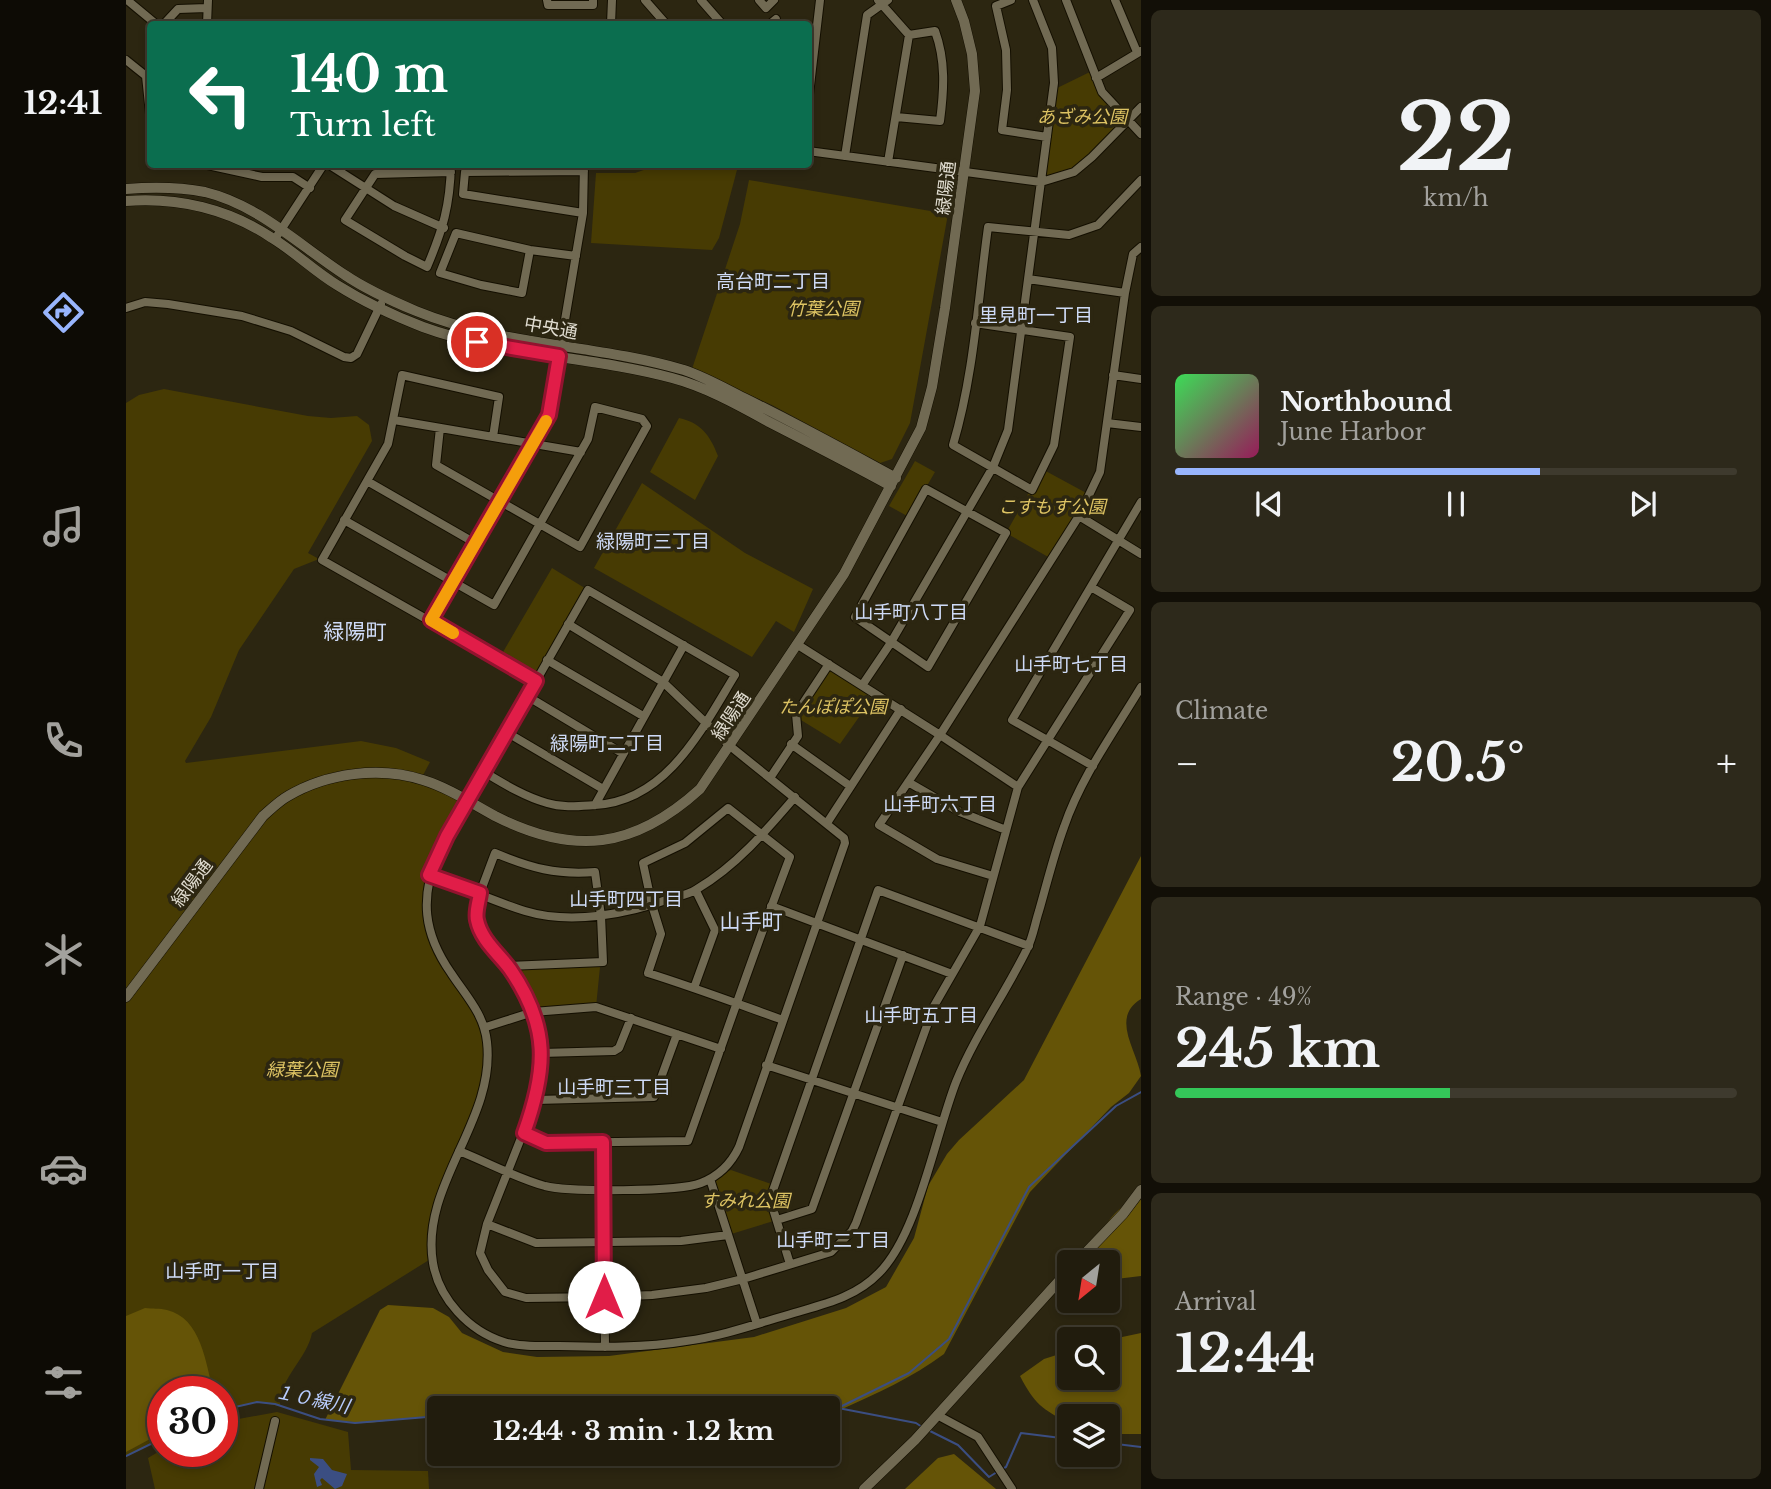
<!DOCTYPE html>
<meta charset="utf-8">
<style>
body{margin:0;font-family:"Libre Baskerville","Noto Sans JP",serif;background:#2d291b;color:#f1f3f6;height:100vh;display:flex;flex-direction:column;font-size:26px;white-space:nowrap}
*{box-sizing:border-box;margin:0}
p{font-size:23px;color:#a2a19d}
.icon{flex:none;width:38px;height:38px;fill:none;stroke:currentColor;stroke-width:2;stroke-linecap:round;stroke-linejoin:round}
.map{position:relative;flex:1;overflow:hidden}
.side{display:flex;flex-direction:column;gap:10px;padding:10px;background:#120f07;width:630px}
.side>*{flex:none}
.hud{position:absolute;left:21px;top:21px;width:665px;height:147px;border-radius:7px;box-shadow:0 4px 10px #0003,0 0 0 2px #3e3a2e;background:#0b6e4f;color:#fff;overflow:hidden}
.needle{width:46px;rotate:210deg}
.tools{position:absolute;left:931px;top:1250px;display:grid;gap:14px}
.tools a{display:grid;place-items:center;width:63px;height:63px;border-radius:7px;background:#211c0d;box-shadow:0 4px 10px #0003,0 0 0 2px #3e3a2e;font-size:35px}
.speed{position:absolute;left:21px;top:1376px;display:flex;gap:14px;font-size:35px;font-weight:700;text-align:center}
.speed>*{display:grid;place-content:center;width:91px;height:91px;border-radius:50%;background:#211c0d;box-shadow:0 4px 10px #0003,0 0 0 2px #3e3a2e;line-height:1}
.speed .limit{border:10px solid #d22;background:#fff;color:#111}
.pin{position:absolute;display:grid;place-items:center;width:60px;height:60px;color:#fff;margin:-30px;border:4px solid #fff;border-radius:50%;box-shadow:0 2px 7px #0007}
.me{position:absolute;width:77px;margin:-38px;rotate:0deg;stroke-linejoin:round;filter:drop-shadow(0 0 5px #0008)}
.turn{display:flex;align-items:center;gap:24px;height:147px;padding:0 28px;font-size:32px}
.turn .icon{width:91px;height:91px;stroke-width:2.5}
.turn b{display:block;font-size:49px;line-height:60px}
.big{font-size:52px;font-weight:700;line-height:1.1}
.side .card{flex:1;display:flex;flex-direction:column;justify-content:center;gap:10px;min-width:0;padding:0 24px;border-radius:10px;background:#2d291b}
.side .dial{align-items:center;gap:0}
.dial b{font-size:91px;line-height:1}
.song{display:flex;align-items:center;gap:21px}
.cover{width:84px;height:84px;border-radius:10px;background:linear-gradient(135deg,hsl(130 70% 55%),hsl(330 70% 35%))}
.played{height:7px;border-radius:4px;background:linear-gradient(90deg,#98b5fd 65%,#3e3a2e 65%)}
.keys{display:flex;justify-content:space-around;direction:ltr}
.heat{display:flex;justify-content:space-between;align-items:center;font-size:38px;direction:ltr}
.charge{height:10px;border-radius:5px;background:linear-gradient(90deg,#34c759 49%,#3e3a2e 0)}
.trip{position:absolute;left:301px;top:1396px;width:413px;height:70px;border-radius:7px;background:#211c0d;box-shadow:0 4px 10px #0003,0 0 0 2px #3e3a2e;font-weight:700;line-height:70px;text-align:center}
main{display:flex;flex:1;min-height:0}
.tabs{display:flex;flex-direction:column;width:126px;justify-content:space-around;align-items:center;background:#0d0b05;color:#a2a19d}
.tabs .icon{width:49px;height:49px}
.tabs .selected{color:#98b5fd}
.tabs b{font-size:32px;color:#f1f3f6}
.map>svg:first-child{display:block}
</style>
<main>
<nav class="tabs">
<b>12:41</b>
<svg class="icon selected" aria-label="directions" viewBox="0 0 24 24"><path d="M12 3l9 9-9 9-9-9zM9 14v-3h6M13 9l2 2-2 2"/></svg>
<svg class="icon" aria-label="music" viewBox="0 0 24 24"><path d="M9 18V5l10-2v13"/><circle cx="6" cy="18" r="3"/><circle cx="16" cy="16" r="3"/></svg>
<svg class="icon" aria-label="phone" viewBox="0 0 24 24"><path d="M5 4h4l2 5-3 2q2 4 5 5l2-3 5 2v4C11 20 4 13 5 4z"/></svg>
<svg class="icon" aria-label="climate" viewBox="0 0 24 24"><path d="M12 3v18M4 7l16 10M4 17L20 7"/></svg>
<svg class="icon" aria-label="car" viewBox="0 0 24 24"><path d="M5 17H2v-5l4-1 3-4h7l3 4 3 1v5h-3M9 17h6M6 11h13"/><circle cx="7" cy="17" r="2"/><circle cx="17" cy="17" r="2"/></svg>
<svg class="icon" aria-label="filters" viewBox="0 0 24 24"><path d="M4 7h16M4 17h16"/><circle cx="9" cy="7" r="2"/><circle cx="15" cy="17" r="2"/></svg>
</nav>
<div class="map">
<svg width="1015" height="1489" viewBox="0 0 1015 1489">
<rect width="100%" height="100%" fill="#2c2611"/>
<!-- green -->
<path fill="#473b03" d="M 968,70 L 970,78 L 1001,120 L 948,172 L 915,182 L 927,90 Z
M 535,164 L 612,166 L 593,238 L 586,250 L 465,243 L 470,173 L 509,173 Z
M 623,180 L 822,214 L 784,423 L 766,459 L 754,463 L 646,405 L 566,369 L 614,224 Z
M 38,389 L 182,416 L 205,418 L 231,416 L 243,425 L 246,441 L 182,553 L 193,559 L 168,569 L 113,650 L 85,717 L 59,761 L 60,763 L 235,741 L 270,748 L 304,762 L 295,779 L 341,800 L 303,875 L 302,928 L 360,1027 L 361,1080 L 306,1219 L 303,1260 L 186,1333 C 181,1359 153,1378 154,1406 L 131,1402 L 96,1410 L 96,1391 L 37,1391 L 37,1438 L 0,1456 L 0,403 L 13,395 Z
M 553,418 C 575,423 584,435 592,456 L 569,500 L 524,472 Z
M 789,461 L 809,472 L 783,517 L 763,506 Z
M 916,469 L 964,495 L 924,558 L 880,533 Z
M 516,483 L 619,553 L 687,589 L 668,632 L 650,621 L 626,657 L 468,568 Z
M 426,568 L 462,590 L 410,681 L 373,659 Z
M 703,664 L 750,693 L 714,744 L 670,717 Z
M 477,962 L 474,967 L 470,1007 L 407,1012 L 386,966 Z
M 605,1170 L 648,1185 L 644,1199 L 651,1220 L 602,1235 L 584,1179 Z
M 151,1412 L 222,1432 L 225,1470 L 302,1471 L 303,1489 L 29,1489 L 22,1458 L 37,1449 L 96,1451 L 96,1422 Z"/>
<!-- forest -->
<path fill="#655407" d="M 1015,856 L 1015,999 C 984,1018 1011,1050 1015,1076 L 1003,1093 L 985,1107 L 904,1192 L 818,1354 C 786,1378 751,1393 714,1410 L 702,1413 L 702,1409 L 313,1409 L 313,1415 L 242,1423 L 199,1420 L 254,1310 L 262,1305 L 307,1308 L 323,1317 L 336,1333 L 377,1352 L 411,1357 L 483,1356 L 628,1337 L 720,1308 L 760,1287 L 788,1238 L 802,1186 L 821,1154 L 833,1140 L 898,1080 Z
M 1015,1194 L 1015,1276 L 982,1280 L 982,1262 L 961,1262 C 972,1233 987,1208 1015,1194 Z
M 19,1308 C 26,1309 34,1308 41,1310 C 75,1318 80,1363 87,1391 L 37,1391 L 37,1432 L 0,1452 L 0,1316 Z
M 1015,1333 L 1015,1434 L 982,1434 L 982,1416 L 943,1416 L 943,1424 C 916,1408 909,1405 894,1376 L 918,1359 L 943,1351 L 943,1377 L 982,1377 L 982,1340 Z
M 828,1454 L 870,1489 L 779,1489 L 812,1458 Z"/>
<!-- water -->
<path fill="#3b4e82" d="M 184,1458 L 197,1459 L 206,1470 L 221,1474 L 216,1486 L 209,1489 L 196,1478 L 194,1480 L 196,1485 L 191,1487 L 188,1474 L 193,1467 L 184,1460 Z"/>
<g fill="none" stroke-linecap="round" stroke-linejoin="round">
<!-- stream -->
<path stroke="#3b4e82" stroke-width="2" d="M 712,1408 L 783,1373 L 823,1339 L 903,1187 L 990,1106 L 1015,1092
M 96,1410 L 131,1402 L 149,1404 L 194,1419 L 229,1423 L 313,1416
M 702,1411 L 712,1408 L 790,1423 L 796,1427
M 804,1431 L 832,1445 L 863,1477 L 871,1472
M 982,1443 L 1015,1447
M 0,1456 L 37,1438
M 876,1469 L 880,1467 L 895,1433 L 943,1439"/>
<defs>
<path id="minor" d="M 1,0 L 30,24
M 421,0 L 422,5 L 467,5 L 467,0
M 519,0 L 540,24
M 575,0 L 596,24
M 633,0 L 640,8 L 648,0
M 752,0 L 783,35 L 762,162
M 885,0 L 870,6 L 880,50 L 881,90 L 876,130 L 921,137
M 940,0 L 976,92 L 1015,134
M 989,0 L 1011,52
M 38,24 L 52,9 L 81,8
M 81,24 L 82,0
M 485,24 L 486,0
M 644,24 L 650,19 L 650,24
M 0,60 L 20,76 L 24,114
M 970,78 L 1015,51
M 682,103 L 694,0
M 770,117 L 814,121 C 818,90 820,61 809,31 L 783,35
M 682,151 L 915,182 L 948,172 L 966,157 L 1015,107
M 719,156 L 741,15 L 762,0
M 77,164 L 136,177 L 167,177 L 184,188
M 202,164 L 268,206 L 318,228
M 325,172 L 249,174 L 219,220 L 279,256 L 301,267 C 317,229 324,206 325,164
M 457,213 L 337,194 L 339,172 L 458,171
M 149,239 L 198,164
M 404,250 L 396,293 L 355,285 L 314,273 L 330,233 L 404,250 L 450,256
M 902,279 L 999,293
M 0,308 L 19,302 L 42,304 L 116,316 L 165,331 L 218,357 L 225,358 L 231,354 L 255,304
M 849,323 L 944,337 L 928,445 L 906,490 L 827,445 C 848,375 852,299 862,227 L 943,235 L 972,225 L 1015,180
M 987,375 L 1015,379
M 268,420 L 455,452
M 981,423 L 1015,427
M 367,437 L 373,397 L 276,375 L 262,444 L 196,560 L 410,681
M 241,481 L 349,543
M 800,489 L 880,533 L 802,667 L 729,617 Z
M 953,516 L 974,472 L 999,293 L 1007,254 L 1015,247
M 218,520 L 368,605 L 462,439 L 469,407 L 516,419 L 521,426 L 454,547 C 406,520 358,492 310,465 L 314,428
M 305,620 L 423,415 L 457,213 L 458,164
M 672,645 L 814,735 L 953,516 L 1015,554
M 421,660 L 517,716
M 737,684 L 764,644 L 867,467 L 882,430 L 928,83 L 926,48 L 907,0
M 401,696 L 496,753
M 380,732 L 477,789
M 665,744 L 724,786
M 967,766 L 886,720 L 1015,502
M 358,772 C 378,784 399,797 421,803 C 437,808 453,806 469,805 C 541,801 576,729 609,675 L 462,590 L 312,853 C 294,898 297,933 325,973 C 340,996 358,1014 361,1042 C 370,1121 294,1184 307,1263 C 313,1299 343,1331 378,1342 C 394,1347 416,1346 433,1346 C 475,1347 519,1348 560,1341 C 597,1336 633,1323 668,1313 C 699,1304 730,1297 753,1273 C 792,1234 809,1136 830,1082 C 849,1035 879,994 901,949 C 907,937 909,923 913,911 C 921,883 928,854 938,827 C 955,777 988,732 1015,687
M 644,778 L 672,736 L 670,714 L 703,664
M 782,782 L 834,812 L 880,830
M 469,805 L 558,645
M 701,823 L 775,709
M 303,875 C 335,886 367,901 399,911 C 445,925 502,914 546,898 C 555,896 564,894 571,889 C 610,866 640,831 669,797
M 867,876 L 811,859 L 753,825 L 814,735 L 892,787
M 645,906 L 826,974
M 381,966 L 477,962 L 475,916 L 469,872 C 430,875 405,868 369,853 L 354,893 L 351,919 L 366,949 L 381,966 L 396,988 L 410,1018 L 415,1053 L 415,1077 L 410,1100 L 361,1224 L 354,1253 L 362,1270 L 379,1292 L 400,1298 L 478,1297 L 526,1295 L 580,1288 L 617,1279 L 705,1252 L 726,1231 L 730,1223 L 808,1006 L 854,926 L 892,787 L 1004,610 L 965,587
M 568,988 L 589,930 L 570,891
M 360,1027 L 407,1012 L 470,1007 L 595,1049
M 415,1053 L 488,1051 L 493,1048 L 505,1018
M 640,1065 L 816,1122
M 410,1100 L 528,1097 L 551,1034
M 398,1133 L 420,1143 L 562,1141 C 596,1046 628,951 664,857 L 602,808 L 559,843 L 517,863 L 526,905 L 535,934 L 522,973 C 567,987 612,1004 657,1020
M 477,1142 L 479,1347
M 333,1151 C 361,1162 390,1178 419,1186 C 443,1192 553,1192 575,1183 C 593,1176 605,1164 613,1147 L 719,843 L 718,838 L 604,746 L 537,682 L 442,624
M 584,1179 L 631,1324
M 651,1220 L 686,1209 L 777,955
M 361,1224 L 410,1243 L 555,1241 L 602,1235
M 664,1264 L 644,1199 L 752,890 L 903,946
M 811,1415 L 852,1437 L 886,1489
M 133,1489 L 149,1421"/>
<path id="tertiary" d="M 0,189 C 26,187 53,187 79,192 C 133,205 174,246 219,275 C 241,290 266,301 290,311 C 375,346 470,344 558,370 C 579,377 600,389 620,399 C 671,424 720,451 770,478
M 0,201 C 52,197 103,209 146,238 C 169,252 188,271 211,285 C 238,302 266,315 297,327 C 376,356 464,356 546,378 C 580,387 612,405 643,422 C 684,443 725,464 765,486
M 0,997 L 137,816 C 145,809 153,801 162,796 C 201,773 254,766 297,780 C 323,788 345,803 369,816 C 448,856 508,849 574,789 L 718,574 L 795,428 L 806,387 L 819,308 L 849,91 L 846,54 L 838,21 L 830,0
M 951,1262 L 997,1214 L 1015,1190
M 738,1489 L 789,1440 L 943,1270"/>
</defs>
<!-- minor casing -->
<use href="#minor" stroke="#140f00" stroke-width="10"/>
<!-- tertiary casing -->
<use href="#tertiary" stroke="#140f00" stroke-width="11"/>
<!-- minor -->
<use href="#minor" stroke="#716a53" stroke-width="8"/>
<!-- tertiary -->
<use href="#tertiary" stroke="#716a53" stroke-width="10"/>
</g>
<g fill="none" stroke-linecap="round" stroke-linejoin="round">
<defs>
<path id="route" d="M 351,342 L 433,356 L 423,415 L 305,620 L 410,681 L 321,836 L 303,875 L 354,893 C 353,901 349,912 351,920 C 355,940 373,954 384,969 C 424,1027 421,1069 398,1133 L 420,1143 L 477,1142 L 478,1297"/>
</defs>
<!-- route casing -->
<use href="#route" stroke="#92132f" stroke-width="18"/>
<!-- route -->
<use href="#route" stroke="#e11d48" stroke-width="12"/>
<!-- slow -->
<path stroke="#f59e0b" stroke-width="12" d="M 327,633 L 305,620 L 420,421"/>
</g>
<g text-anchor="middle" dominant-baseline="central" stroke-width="7" stroke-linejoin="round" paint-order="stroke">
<!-- park labels -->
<g font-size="18" font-style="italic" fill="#ddc363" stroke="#2c2611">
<text x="956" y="117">あざみ公園</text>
<text x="697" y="309">竹葉公園</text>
<text x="926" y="507">こすもす公園</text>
<text x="707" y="707">たんぽぽ公園</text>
<text x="176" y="1070">緑葉公園</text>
<text x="619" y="1201">すみれ公園</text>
</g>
<!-- street labels -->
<g font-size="18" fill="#e0dcd0" stroke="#2c2611">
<text transform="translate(820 188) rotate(-83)">緑陽通</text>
<text transform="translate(425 328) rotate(10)">中央通</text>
<text transform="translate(605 716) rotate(-56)">緑陽通</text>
<text transform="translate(66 883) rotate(-53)">緑陽通</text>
</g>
<!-- neighbourhood labels -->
<g font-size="19" fill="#cfdbf7" stroke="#2c2611">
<text x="647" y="281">高台町二丁目</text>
<text x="910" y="315">里見町一丁目</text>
<text x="527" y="541">緑陽町三丁目</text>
<text x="785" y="612">山手町八丁目</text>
<text x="945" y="664">山手町七丁目</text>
<text x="481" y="743">緑陽町二丁目</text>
<text x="814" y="804">山手町六丁目</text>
<text x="500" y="899">山手町四丁目</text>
<text x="795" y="1015">山手町五丁目</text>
<text x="488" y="1087">山手町三丁目</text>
<text x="707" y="1240">山手町二丁目</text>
<text x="96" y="1271">山手町一丁目</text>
</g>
<!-- water labels -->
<g font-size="19" font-style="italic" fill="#b8ccfd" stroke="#2c2611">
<text transform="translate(186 1399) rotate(12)">１０線川</text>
</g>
<!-- quarter labels -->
<g font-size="21" fill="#cfdbf7" stroke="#2c2611">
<text x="229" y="632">緑陽町</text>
<text x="625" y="922">山手町</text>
</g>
</g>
</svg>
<div class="tools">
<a><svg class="needle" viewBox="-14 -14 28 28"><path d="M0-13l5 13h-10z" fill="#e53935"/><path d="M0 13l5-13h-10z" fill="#a2a19d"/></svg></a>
<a><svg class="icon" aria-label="search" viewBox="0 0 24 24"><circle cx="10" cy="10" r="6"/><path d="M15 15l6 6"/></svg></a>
<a><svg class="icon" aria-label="layers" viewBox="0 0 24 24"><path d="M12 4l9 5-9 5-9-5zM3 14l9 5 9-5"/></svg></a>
</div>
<div class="speed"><div class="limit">30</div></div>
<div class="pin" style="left:351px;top:342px;background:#d93025"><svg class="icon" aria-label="arrive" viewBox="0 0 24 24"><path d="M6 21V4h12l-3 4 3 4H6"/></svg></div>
<svg class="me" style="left:478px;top:1297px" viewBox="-20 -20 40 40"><circle r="19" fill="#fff"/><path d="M0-13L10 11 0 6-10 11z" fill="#e11d48"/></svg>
<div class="trip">12:44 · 3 min · 1.2 km</div>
<div class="hud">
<div class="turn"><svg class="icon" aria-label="left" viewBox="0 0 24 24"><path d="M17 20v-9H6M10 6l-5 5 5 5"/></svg><div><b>140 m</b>Turn left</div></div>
</div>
</div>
<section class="side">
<div class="card dial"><b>22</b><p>km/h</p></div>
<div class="card">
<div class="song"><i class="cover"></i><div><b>Northbound</b><p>June Harbor</p></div></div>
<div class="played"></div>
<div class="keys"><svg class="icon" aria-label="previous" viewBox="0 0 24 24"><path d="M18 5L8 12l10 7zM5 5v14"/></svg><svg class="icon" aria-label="pause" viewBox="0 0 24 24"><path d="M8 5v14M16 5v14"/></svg><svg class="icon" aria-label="next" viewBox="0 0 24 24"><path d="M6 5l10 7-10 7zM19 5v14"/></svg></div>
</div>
<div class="card"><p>Climate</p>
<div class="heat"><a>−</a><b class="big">20.5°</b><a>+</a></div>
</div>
<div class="card"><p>Range · 49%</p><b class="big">245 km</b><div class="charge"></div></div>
<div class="card"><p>Arrival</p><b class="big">12:44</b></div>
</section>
</main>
